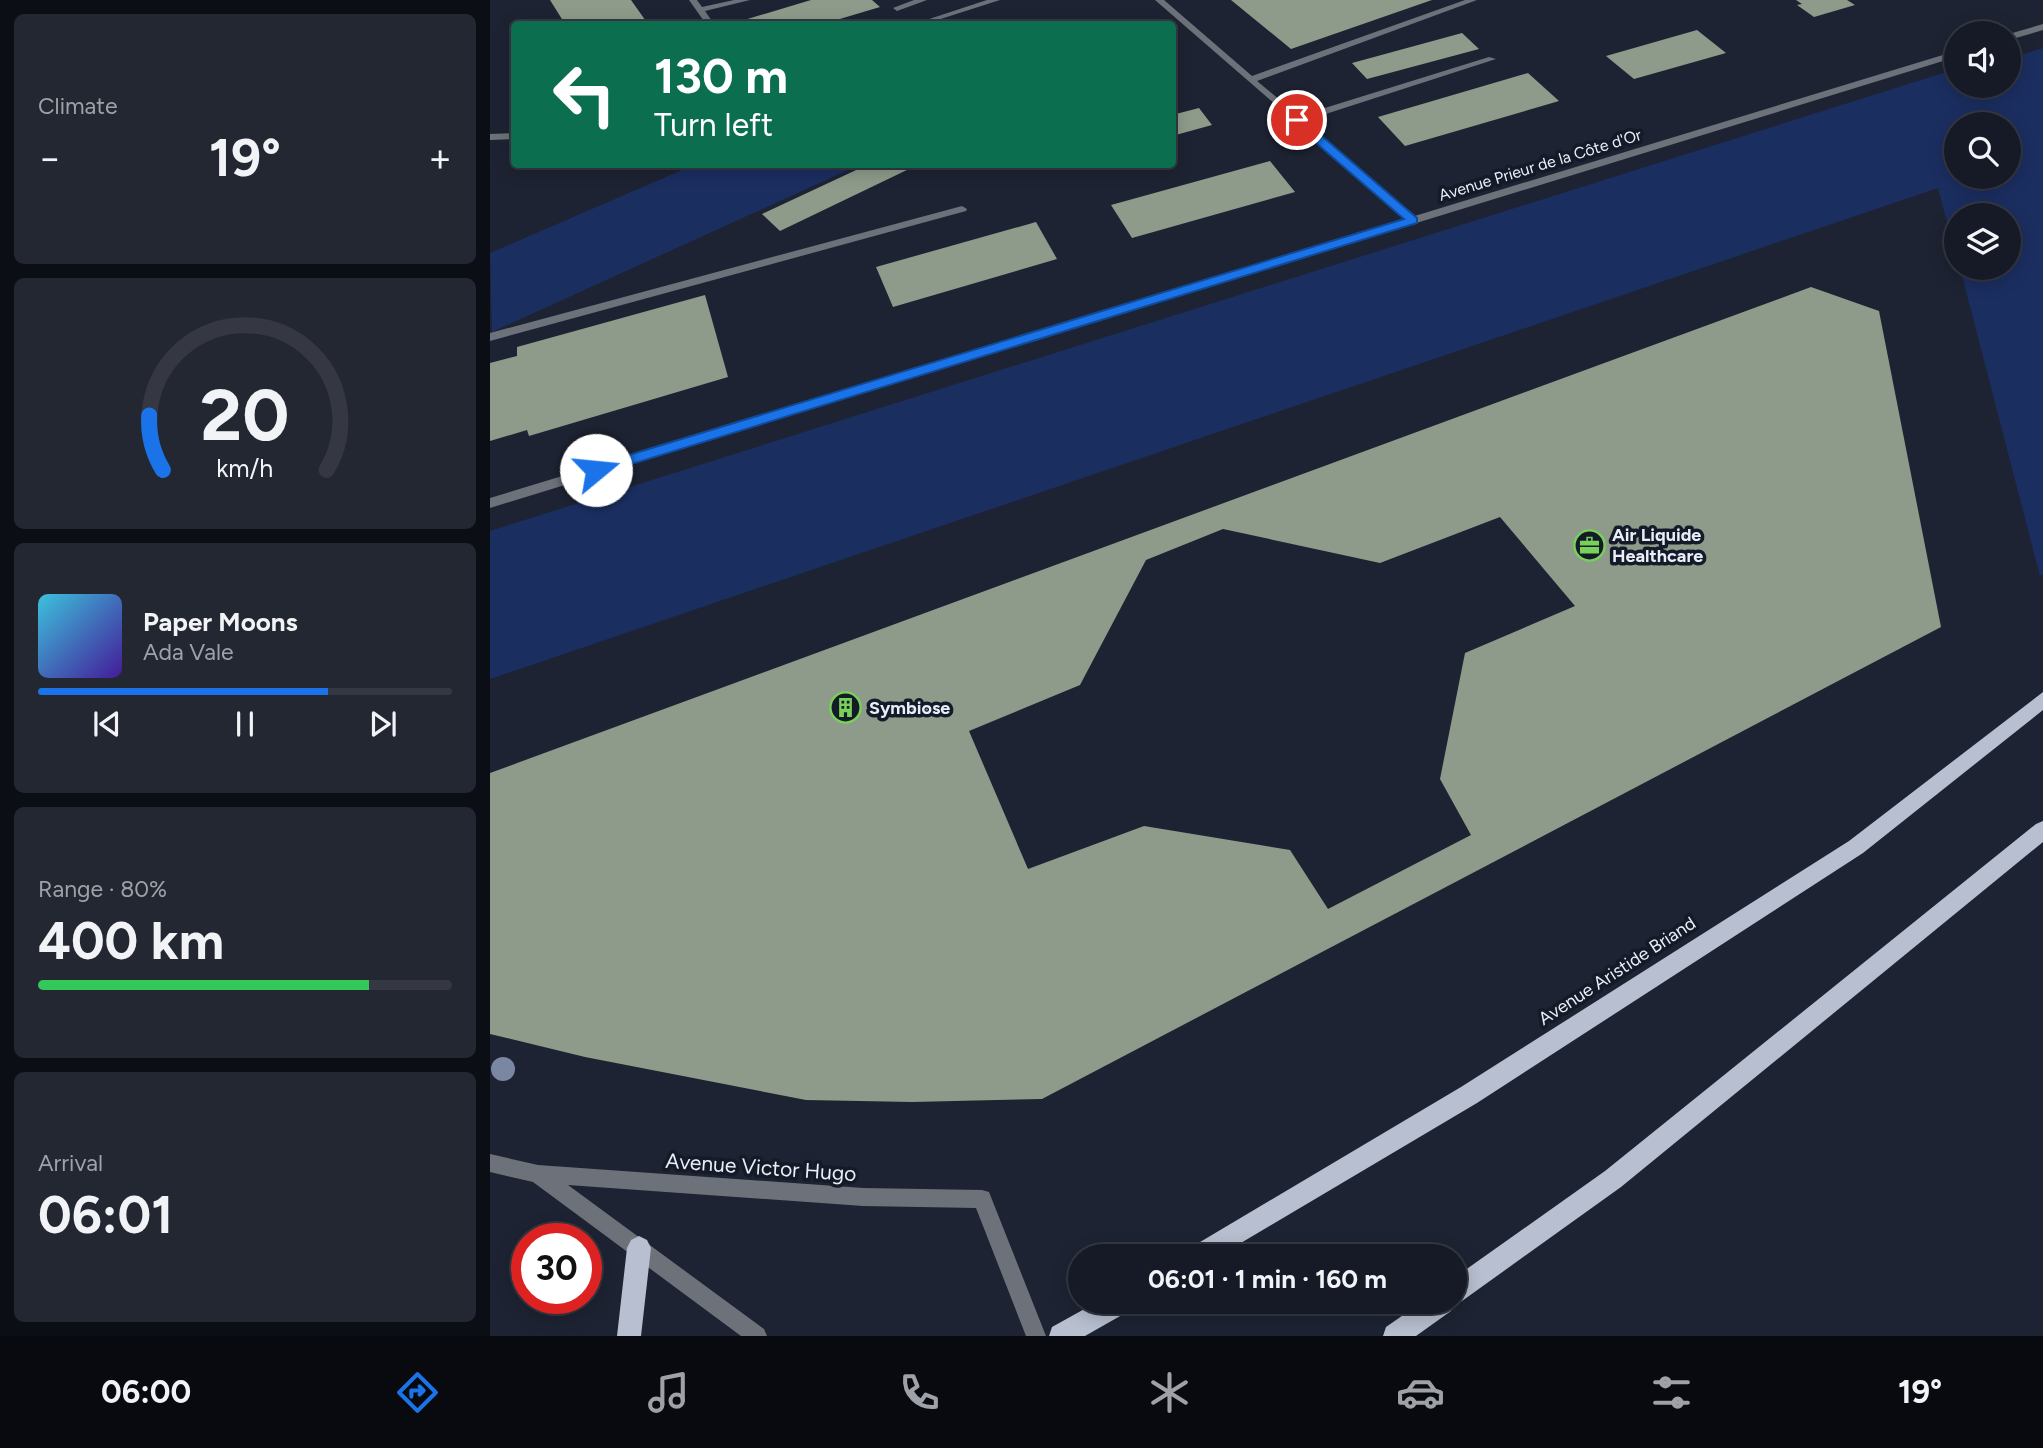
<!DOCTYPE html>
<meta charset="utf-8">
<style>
body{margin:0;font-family:Figtree,sans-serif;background:#232732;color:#f1f3f6;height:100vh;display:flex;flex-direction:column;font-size:26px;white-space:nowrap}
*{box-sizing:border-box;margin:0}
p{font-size:23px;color:#9ea1a7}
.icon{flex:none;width:38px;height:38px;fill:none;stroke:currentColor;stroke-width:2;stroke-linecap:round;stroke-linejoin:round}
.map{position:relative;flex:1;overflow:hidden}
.details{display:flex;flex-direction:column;gap:14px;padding:14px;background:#0c0e15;width:490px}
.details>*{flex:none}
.hud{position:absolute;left:21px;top:21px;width:665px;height:147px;border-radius:7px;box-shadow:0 4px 18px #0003,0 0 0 2px #353843;background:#0b6e4f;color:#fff;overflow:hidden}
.controls{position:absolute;left:1454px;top:21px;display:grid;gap:14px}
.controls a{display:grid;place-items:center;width:77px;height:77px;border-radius:50%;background:#161a26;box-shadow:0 4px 18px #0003,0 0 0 2px #353843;font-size:35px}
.speed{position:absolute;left:21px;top:1223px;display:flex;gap:14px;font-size:35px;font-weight:700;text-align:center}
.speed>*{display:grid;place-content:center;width:91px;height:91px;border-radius:50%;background:#161a26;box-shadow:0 4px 18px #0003,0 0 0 2px #353843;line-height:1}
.speed .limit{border:10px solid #d22;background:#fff;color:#111}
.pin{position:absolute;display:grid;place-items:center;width:60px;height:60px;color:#fff;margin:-30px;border:4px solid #fff;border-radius:50%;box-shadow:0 2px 7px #0007}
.me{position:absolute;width:77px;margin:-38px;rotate:73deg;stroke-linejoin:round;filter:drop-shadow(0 0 5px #0008)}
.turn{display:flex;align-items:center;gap:24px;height:147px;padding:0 28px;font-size:32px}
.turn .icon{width:91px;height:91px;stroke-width:2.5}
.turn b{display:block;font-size:49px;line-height:60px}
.big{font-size:52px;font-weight:700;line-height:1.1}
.details .card{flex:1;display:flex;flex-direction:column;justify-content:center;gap:10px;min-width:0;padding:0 24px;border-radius:10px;background:#232732}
.details .dial{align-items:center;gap:0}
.dial svg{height:182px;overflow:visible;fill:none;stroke:#353843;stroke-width:7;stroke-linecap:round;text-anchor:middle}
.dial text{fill:#f1f3f6;stroke:none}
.song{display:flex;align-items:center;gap:21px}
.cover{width:84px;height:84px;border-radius:10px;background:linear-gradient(135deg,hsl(190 70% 55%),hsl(260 70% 35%))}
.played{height:7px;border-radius:4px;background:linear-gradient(90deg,#1a73e8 70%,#353843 70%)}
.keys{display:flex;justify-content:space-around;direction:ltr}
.heat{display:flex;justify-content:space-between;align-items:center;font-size:38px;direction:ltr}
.charge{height:10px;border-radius:5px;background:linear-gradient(90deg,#34c759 80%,#353843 0)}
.trip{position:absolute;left:578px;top:1244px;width:399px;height:70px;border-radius:35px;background:#161a26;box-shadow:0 4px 18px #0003,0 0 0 2px #353843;font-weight:700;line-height:70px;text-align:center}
.tab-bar{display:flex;height:112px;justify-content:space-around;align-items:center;background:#090a0f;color:#9ea1a7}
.tab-bar .icon{width:49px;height:49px}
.tab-bar .on{color:#1a73e8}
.tab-bar b{font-size:32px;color:#f1f3f6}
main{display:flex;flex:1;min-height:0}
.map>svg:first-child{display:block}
</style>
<main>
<section class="details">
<div class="card"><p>Climate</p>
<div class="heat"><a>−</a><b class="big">19°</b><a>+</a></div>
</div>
<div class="card dial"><svg viewBox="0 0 100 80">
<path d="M14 69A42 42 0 1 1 86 69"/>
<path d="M14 69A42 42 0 0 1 8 45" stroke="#1a73e8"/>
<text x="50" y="56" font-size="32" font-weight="700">20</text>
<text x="50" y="72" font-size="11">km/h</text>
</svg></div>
<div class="card">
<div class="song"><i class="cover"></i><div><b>Paper Moons</b><p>Ada Vale</p></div></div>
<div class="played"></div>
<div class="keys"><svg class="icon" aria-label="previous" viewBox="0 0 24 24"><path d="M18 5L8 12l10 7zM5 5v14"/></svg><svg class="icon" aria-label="pause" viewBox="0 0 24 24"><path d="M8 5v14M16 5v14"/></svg><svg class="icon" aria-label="next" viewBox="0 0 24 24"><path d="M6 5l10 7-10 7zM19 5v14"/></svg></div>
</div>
<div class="card"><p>Range · 80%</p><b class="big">400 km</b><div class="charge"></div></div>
<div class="card"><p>Arrival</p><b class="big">06:01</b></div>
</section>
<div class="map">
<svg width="1553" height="1336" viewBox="0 0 1553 1336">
<rect width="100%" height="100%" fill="#1d2332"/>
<!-- green -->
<path fill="#1b2e60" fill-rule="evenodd" d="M 1553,48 L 1553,574 L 1550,576 L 1470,268 L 1519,268 L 1519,215 L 1466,215 L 1466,256 L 1448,188 L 0,679 L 0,531 L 1466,69 L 1466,86 L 1519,86 L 1519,59 ZM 1466,124 L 1519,124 L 1519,177 L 1466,177 Z
M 206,164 L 369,165 L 2,332 L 0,253 Z"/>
<!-- building -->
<path fill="#8e9b8a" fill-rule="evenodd" d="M 60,0 L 141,0 L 158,24 L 75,24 Z
M 321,0 L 382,0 L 390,7 L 333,24 L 257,24 L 254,20 Z
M 741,0 L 942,0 L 801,49 Z
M 1306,0 L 1357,0 L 1365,5 L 1324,17 L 1307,5 L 1312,4 Z
M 1207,30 L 1236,53 L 1144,79 L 1116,56 Z
M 972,33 L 989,49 L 877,79 L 862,63 Z
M 1038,73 L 1069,101 L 915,146 L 888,117 Z
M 709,108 L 722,125 L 682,136 L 682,115 Z
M 780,161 L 805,192 L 642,238 L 621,205 Z
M 379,164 L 413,164 L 419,169 L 290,231 L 272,214 Z
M 546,222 L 567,259 L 403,307 L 386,267 Z
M 1321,287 L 1389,311 L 1451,627 L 552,1099 L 422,1102 L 316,1100 L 95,1057 L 0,1034 L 0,773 ZM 1010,517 L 1085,606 L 975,653 L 950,779 L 981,835 L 838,909 L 800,850 L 654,826 L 538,869 L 479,731 L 590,685 L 656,560 L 733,529 L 890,563 Z
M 215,295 L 238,377 L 39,436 L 37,430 L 0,441 L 0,363 L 27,356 L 27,347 Z"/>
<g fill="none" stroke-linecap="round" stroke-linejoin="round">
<!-- service -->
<path fill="#6d7179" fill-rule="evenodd" d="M 199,0 L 207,0 L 212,7 L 244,0 L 260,0 L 215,11 L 224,24 L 216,24 Z
M 424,0 L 437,0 L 407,11 L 403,8 Z
M 497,0 L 510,0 L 435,24 L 424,24 Z
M 665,0 L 674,0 L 762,76 L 975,0 L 987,0 L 767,81 L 809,116 L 999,57 L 1006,59 L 814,121 L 926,218 L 927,220 L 922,223 Z
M 24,133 L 24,139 L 0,140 L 0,134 Z
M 472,206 L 477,209 L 476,211 L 0,341 L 0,333 Z"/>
<!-- minor -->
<path fill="#6d7179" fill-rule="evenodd" d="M 1553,24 L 1553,30 L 1519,40 L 1519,34 Z
M 1466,51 L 1466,57 L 0,508 L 0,498 Z"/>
<!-- tertiary -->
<path fill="#6d7179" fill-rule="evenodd" d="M 0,1154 L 48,1165 L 373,1188 L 492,1190 L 499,1192 L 556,1336 L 536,1336 L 486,1208 L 373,1206 L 78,1185 L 274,1329 L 277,1336 L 251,1336 L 43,1182 L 0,1172 Z"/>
<!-- primary -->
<path fill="#b7bfd0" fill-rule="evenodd" d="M 1553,692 L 1553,710 L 1373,853 L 987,1103 L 729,1256 L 696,1256 L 700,1248 L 971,1087 L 1359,841 Z
M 1553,821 L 1553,842 L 1131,1187 L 972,1301 L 963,1305 L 961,1311 L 926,1336 L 893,1336 L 896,1327 L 932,1302 L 964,1302 L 964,1278 L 1115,1171 L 1546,824 Z
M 149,1236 L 157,1240 L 161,1248 L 151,1336 L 127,1336 L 137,1248 L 141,1240 Z
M 607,1302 L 642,1302 L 639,1311 L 595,1336 L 559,1336 L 562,1327 Z"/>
</g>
<!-- trees -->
<circle fill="#7a87a2" cx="13" cy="1069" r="12"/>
<!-- route -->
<path fill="#1a73e8" stroke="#114b97" stroke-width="2" d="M 803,118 L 811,118 L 927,218 L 927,223 L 106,475 L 99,470 L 106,465 L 914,219 L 803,123 Z"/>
<!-- icons -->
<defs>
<symbol id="office-ring" viewBox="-11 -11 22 22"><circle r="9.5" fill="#141a28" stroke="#78d158" stroke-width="1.5"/><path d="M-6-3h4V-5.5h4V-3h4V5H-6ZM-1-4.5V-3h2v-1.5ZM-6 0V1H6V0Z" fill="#78d158"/></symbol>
<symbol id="building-ring" viewBox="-11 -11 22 22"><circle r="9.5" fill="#141a28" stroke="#78d158" stroke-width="1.5"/><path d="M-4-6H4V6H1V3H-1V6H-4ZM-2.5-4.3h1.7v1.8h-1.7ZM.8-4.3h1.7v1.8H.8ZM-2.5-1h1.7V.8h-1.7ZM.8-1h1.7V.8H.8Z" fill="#78d158"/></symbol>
</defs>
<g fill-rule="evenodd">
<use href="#office-ring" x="1082" y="528" width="35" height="35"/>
<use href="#building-ring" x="338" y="690" width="35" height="35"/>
</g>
<g text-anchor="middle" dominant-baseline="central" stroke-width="7" stroke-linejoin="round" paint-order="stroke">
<!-- far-street labels -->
<g font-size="16" fill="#e9eef8" stroke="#141a28">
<text transform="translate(1050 165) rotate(-17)">Avenue Prieur de la Côte d'Or</text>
</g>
<!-- poi labels -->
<g font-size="18" font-weight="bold" fill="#e9eef8" stroke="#141a28" text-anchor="start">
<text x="1122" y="535">Air Liquide<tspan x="1122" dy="21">Healthcare</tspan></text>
<text x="379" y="708">Symbiose</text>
</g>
<!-- street labels -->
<g font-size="18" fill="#e9eef8" stroke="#141a28">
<text transform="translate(1127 971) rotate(-33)">Avenue Aristide Briand</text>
</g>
<!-- near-street labels -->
<g font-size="21" fill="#e9eef8" stroke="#141a28">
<text transform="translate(271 1167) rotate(4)">Avenue Victor Hugo</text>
</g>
</g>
</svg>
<div class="controls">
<a><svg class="icon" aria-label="sound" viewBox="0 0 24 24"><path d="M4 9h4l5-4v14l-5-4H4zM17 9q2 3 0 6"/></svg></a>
<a><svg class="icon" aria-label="search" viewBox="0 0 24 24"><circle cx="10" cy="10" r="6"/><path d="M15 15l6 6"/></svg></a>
<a><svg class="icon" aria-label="layers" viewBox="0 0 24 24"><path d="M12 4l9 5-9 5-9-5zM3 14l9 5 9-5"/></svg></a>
</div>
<div class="speed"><div class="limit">30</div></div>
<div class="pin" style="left:807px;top:120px;background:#d93025"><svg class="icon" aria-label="arrive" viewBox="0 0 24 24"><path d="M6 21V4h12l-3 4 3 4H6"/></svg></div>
<svg class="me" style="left:106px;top:470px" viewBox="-20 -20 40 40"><circle r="19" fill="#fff"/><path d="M0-13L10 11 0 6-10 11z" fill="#1a73e8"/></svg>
<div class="trip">06:01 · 1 min · 160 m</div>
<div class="hud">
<div class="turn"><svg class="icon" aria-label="left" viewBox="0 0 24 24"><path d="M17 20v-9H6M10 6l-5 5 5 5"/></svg><div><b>130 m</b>Turn left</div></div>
</div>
</div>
</main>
<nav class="tab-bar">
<b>06:00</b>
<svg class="icon on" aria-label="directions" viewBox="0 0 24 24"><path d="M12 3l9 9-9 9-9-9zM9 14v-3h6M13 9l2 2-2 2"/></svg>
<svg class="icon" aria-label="music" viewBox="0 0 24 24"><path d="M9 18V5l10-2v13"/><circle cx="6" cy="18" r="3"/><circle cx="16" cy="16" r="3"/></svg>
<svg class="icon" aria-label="phone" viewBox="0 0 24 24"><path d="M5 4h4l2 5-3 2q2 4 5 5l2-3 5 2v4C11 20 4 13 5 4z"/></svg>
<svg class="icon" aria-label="climate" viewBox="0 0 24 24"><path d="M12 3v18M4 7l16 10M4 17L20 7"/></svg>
<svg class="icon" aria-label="car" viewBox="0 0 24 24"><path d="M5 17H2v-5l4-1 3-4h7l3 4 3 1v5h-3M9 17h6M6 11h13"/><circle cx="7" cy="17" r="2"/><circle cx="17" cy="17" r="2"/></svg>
<svg class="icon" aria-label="filters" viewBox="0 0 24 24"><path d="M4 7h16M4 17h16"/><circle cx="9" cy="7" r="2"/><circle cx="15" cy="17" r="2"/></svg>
<b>19°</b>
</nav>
